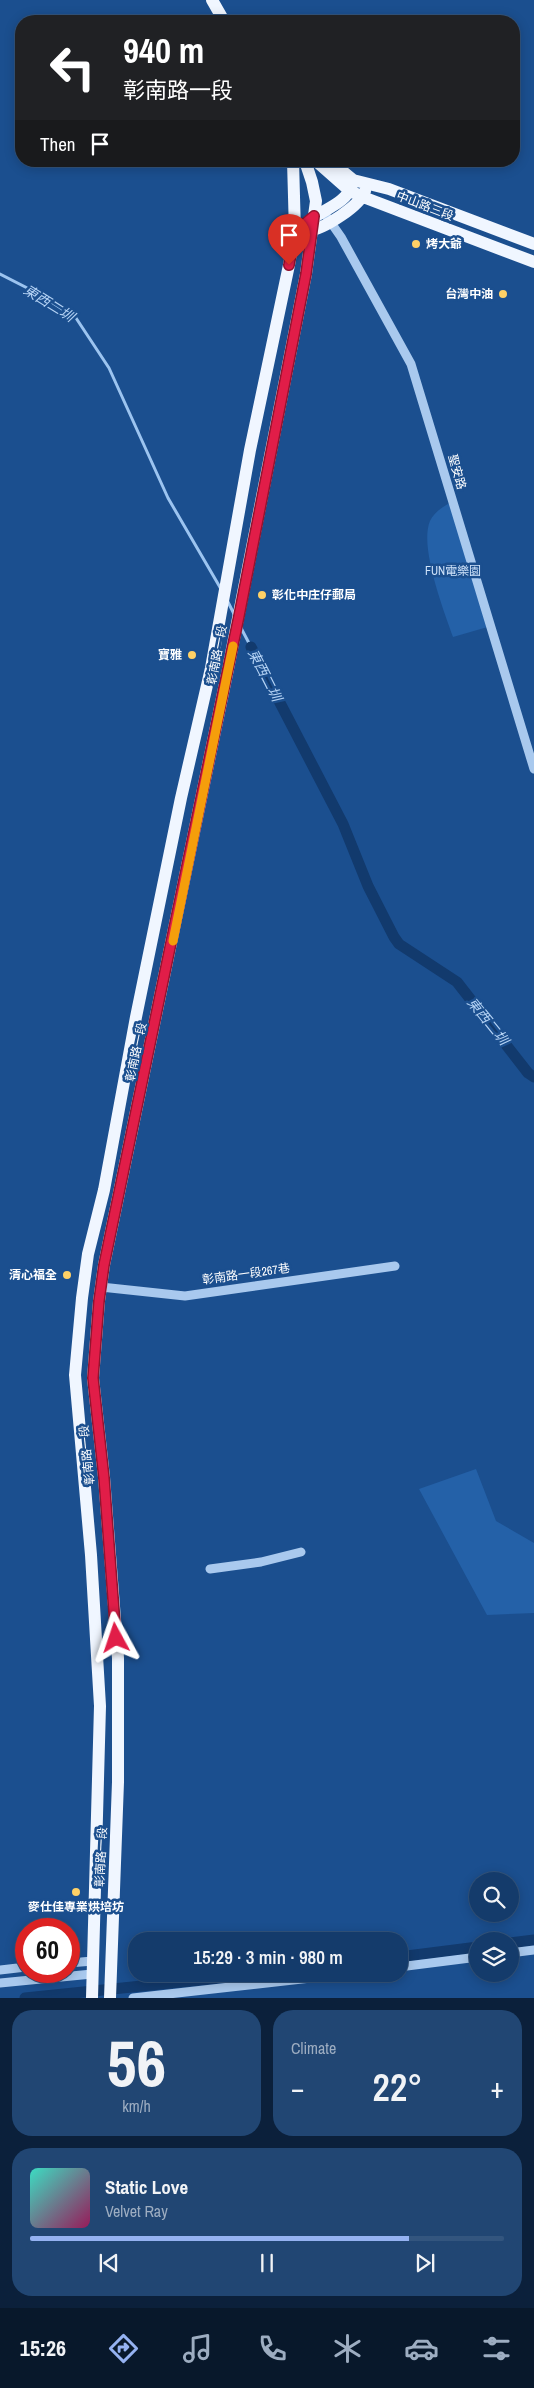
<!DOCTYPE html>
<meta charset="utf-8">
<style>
body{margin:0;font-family:"Archivo Narrow","Noto Sans TC",sans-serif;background:#214673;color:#f1f3f6;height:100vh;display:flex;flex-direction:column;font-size:19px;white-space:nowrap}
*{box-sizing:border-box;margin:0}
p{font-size:16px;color:#9dadc1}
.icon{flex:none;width:28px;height:28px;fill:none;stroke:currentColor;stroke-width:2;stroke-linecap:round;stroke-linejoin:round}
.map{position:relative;height:1998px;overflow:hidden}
.sheet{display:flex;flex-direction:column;gap:12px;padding:12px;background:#0b203b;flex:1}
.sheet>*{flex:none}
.banner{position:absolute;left:15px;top:15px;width:505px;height:152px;border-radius:20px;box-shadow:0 2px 12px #0003,0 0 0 1px #33557e;background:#202124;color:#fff;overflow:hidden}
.buttons{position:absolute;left:469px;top:1872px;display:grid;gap:10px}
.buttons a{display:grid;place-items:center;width:50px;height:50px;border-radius:50%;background:#143b6b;box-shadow:0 2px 12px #0003,0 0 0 1px #33557e;font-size:25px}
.speed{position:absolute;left:15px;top:1918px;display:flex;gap:10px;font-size:25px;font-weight:700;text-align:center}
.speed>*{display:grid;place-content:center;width:65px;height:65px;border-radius:50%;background:#143b6b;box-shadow:0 2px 12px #0003,0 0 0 1px #33557e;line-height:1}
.speed .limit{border:8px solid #d22;background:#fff;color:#111}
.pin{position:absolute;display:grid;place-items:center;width:42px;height:42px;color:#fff;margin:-51px -21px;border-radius:50% 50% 50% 0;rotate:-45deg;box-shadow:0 0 5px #0007}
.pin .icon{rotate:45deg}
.me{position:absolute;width:55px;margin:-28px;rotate:355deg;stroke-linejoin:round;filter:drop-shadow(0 0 4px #0008)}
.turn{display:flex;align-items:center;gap:18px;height:105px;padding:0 25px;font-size:22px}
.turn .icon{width:65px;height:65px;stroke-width:2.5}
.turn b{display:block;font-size:35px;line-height:42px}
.then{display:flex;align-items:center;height:48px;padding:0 25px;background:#0003;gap:10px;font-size:19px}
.big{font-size:38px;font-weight:600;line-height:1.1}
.sheet .widget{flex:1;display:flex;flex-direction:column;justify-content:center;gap:8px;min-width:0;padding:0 18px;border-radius:20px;background:#214673}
.sheet .dial{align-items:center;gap:0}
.dial b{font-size:65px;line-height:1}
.song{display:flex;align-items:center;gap:15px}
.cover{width:60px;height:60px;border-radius:8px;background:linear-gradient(135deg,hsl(170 70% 55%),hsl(330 70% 35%))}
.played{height:5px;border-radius:2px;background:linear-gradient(90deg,#95b2f1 80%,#33557e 80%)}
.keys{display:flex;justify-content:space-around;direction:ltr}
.heat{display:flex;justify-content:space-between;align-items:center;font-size:28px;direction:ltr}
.sheet .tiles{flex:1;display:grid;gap:12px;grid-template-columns:1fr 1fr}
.widget:last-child{grid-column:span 2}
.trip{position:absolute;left:128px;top:1932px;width:280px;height:50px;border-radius:20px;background:#143b6b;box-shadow:0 2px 12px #0003,0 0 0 1px #33557e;font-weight:600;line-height:50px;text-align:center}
.tabs{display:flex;height:80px;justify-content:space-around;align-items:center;background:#08182b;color:#9dadc1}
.tabs .icon{width:35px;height:35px}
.tabs .current{color:#95b2f1}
.tabs b{font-size:22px;color:#f1f3f6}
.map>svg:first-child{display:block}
</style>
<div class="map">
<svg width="534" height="1998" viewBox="0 0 534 1998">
<rect width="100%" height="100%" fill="#1b4f8f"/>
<!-- green -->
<path fill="#2461a8" d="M 453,501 L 491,626 L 453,637 C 444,611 419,547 430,521 C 434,512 444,506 453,501 Z
M 476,1469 L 496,1521 L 534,1543 L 534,1613 L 487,1615 L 419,1489 Z"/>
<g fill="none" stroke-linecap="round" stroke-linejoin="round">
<!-- stream -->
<path stroke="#9cc4f0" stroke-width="3" d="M 0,274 L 39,294 L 76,318 L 109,368 L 168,498 L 221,589
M 228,602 L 234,614
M 240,626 L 251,647"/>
<!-- canal -->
<path stroke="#123a6d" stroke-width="11" d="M 251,647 L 343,824 L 368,886 L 394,937 L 399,944 L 457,982 L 528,1073 L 534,1077
M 510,1943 L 534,1940
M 399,1957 L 478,1947
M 25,1998 L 259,1974"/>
<!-- minor -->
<path stroke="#a9c9ee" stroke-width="9" d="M 327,217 L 341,237 L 411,364 L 534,769
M 101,1287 L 185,1296 L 395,1266
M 210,1569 L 261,1562 L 301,1552
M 510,1953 L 534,1950
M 69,1963 L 93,1961
M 399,1967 L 478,1957
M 0,1970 L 26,1967
M 0,1983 L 92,1974
M 133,1998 L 346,1974"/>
<!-- major -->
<path stroke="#f0f6ff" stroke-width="12" d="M 212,0 L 224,21
M 316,161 L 350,191 L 363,197 L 534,262
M 330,161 L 353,180 L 389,189 L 534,244
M 309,221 C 323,209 346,204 352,185
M 308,231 C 324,229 360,206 365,191
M 92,1998 L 100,1706 L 91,1555 L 75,1375 L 82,1298 L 88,1254 L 104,1190 L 136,1017 L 181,798 L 211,668 L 250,450 L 289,265 L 295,232 L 293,161
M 110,1998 L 118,1782 L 118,1658 L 104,1477 L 93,1378 L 99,1301 L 104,1265 L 228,669 L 306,274 L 316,201 L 312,182 L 305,161"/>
</g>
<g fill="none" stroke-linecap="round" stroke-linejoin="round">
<defs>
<path id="route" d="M 116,1638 L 104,1478 L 93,1378 L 99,1301 L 104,1265 L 239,616 L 306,274 L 314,216 L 295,232 L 289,265"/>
</defs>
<!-- route casing -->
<use href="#route" stroke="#92132f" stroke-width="12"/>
<!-- route -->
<use href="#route" stroke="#e11d48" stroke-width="9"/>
<!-- slow -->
<path stroke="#f59e0b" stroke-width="9" d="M 173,941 L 233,646"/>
</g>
<!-- markers -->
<g fill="#ffd166" stroke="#1b4f8f" stroke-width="2">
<circle cx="416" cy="244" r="5"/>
<circle cx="503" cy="294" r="5"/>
<circle cx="262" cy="595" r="5"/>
<circle cx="192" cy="655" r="5"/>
<circle cx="67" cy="1275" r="5"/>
<circle cx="76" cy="1892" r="5"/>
</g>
<g text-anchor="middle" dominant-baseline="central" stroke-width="5" stroke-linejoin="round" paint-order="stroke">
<!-- street labels -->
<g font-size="12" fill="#fff" stroke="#1b4f8f">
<text transform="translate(425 206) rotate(21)">中山路三段</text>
<text transform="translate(457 472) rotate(74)">聖安路</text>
<text transform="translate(217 655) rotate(-79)">彰南路一段</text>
<text transform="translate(136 1052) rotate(-78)">彰南路一段</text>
<text transform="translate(246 1274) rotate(-8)">彰南路一段267巷</text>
<text transform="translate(87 1455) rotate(-96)">彰南路一段</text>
<text transform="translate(101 1857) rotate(-87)">彰南路一段</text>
</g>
<!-- poi labels -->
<g font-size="12" font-weight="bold" fill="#fff" stroke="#1b4f8f" text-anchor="end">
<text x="426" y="244" text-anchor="start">烤大爺</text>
<text x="493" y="294">台灣中油</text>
<text x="272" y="595" text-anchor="start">彰化中庄仔郵局</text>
<text x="182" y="655">寶雅</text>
<text x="57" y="1275">清心福全</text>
<text x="76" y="1907" text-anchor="middle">麥仕佳專業烘培坊</text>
</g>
<!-- park labels -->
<g font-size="12" fill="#cfe3fa" stroke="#1b4f8f">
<text x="453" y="571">FUN電樂園</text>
</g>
<!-- water labels -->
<g font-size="14" font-style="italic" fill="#b5d3f5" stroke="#1b4f8f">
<text transform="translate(49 303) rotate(32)">東西二圳</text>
<text transform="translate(265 675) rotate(63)">東西二圳</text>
<text transform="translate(488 1021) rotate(51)">東西二圳</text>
</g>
</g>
</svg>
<div class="buttons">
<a><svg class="icon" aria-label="search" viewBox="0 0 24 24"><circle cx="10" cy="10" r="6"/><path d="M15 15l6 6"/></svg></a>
<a><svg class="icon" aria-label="layers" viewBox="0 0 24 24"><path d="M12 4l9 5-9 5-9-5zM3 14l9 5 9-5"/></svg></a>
</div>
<div class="speed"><div class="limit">60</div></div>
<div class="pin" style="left:289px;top:265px;background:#d93025"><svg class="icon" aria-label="arrive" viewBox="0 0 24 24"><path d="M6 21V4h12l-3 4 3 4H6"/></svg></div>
<svg class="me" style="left:116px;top:1638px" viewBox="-20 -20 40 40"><path d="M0-17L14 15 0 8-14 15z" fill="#e11d48" stroke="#fff" stroke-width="4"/></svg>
<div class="trip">15:29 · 3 min · 980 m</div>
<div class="banner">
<div class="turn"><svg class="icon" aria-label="left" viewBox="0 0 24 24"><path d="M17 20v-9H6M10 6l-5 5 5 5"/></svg><div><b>940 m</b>彰南路一段</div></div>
<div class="then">Then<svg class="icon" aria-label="arrive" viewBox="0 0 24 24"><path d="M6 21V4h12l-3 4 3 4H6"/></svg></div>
</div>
</div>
<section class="sheet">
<div class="tiles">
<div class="widget dial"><b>56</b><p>km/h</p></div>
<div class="widget"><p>Climate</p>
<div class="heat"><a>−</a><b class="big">22°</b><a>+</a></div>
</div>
<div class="widget">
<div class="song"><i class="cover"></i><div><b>Static Love</b><p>Velvet Ray</p></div></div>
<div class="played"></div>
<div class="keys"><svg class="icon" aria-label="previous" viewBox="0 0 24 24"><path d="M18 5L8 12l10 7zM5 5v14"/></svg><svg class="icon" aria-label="pause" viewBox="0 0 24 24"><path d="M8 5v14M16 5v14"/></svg><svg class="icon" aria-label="next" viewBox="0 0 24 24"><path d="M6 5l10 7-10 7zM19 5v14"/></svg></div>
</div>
</div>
</section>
<nav class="tabs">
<b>15:26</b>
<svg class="icon current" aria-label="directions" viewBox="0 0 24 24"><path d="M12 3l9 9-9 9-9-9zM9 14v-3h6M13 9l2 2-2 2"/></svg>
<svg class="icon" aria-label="music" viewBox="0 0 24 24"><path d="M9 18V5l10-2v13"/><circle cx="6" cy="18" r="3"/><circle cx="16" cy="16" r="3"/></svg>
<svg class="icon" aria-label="phone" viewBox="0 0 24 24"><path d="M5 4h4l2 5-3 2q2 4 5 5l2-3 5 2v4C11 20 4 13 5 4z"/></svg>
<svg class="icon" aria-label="climate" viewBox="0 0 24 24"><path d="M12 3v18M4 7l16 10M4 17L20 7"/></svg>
<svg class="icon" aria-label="car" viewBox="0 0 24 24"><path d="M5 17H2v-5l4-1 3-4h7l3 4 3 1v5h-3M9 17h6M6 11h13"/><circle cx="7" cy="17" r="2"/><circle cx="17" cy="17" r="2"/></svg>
<svg class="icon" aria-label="filters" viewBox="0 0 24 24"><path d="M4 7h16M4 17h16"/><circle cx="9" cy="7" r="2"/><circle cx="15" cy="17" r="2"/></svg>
</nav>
